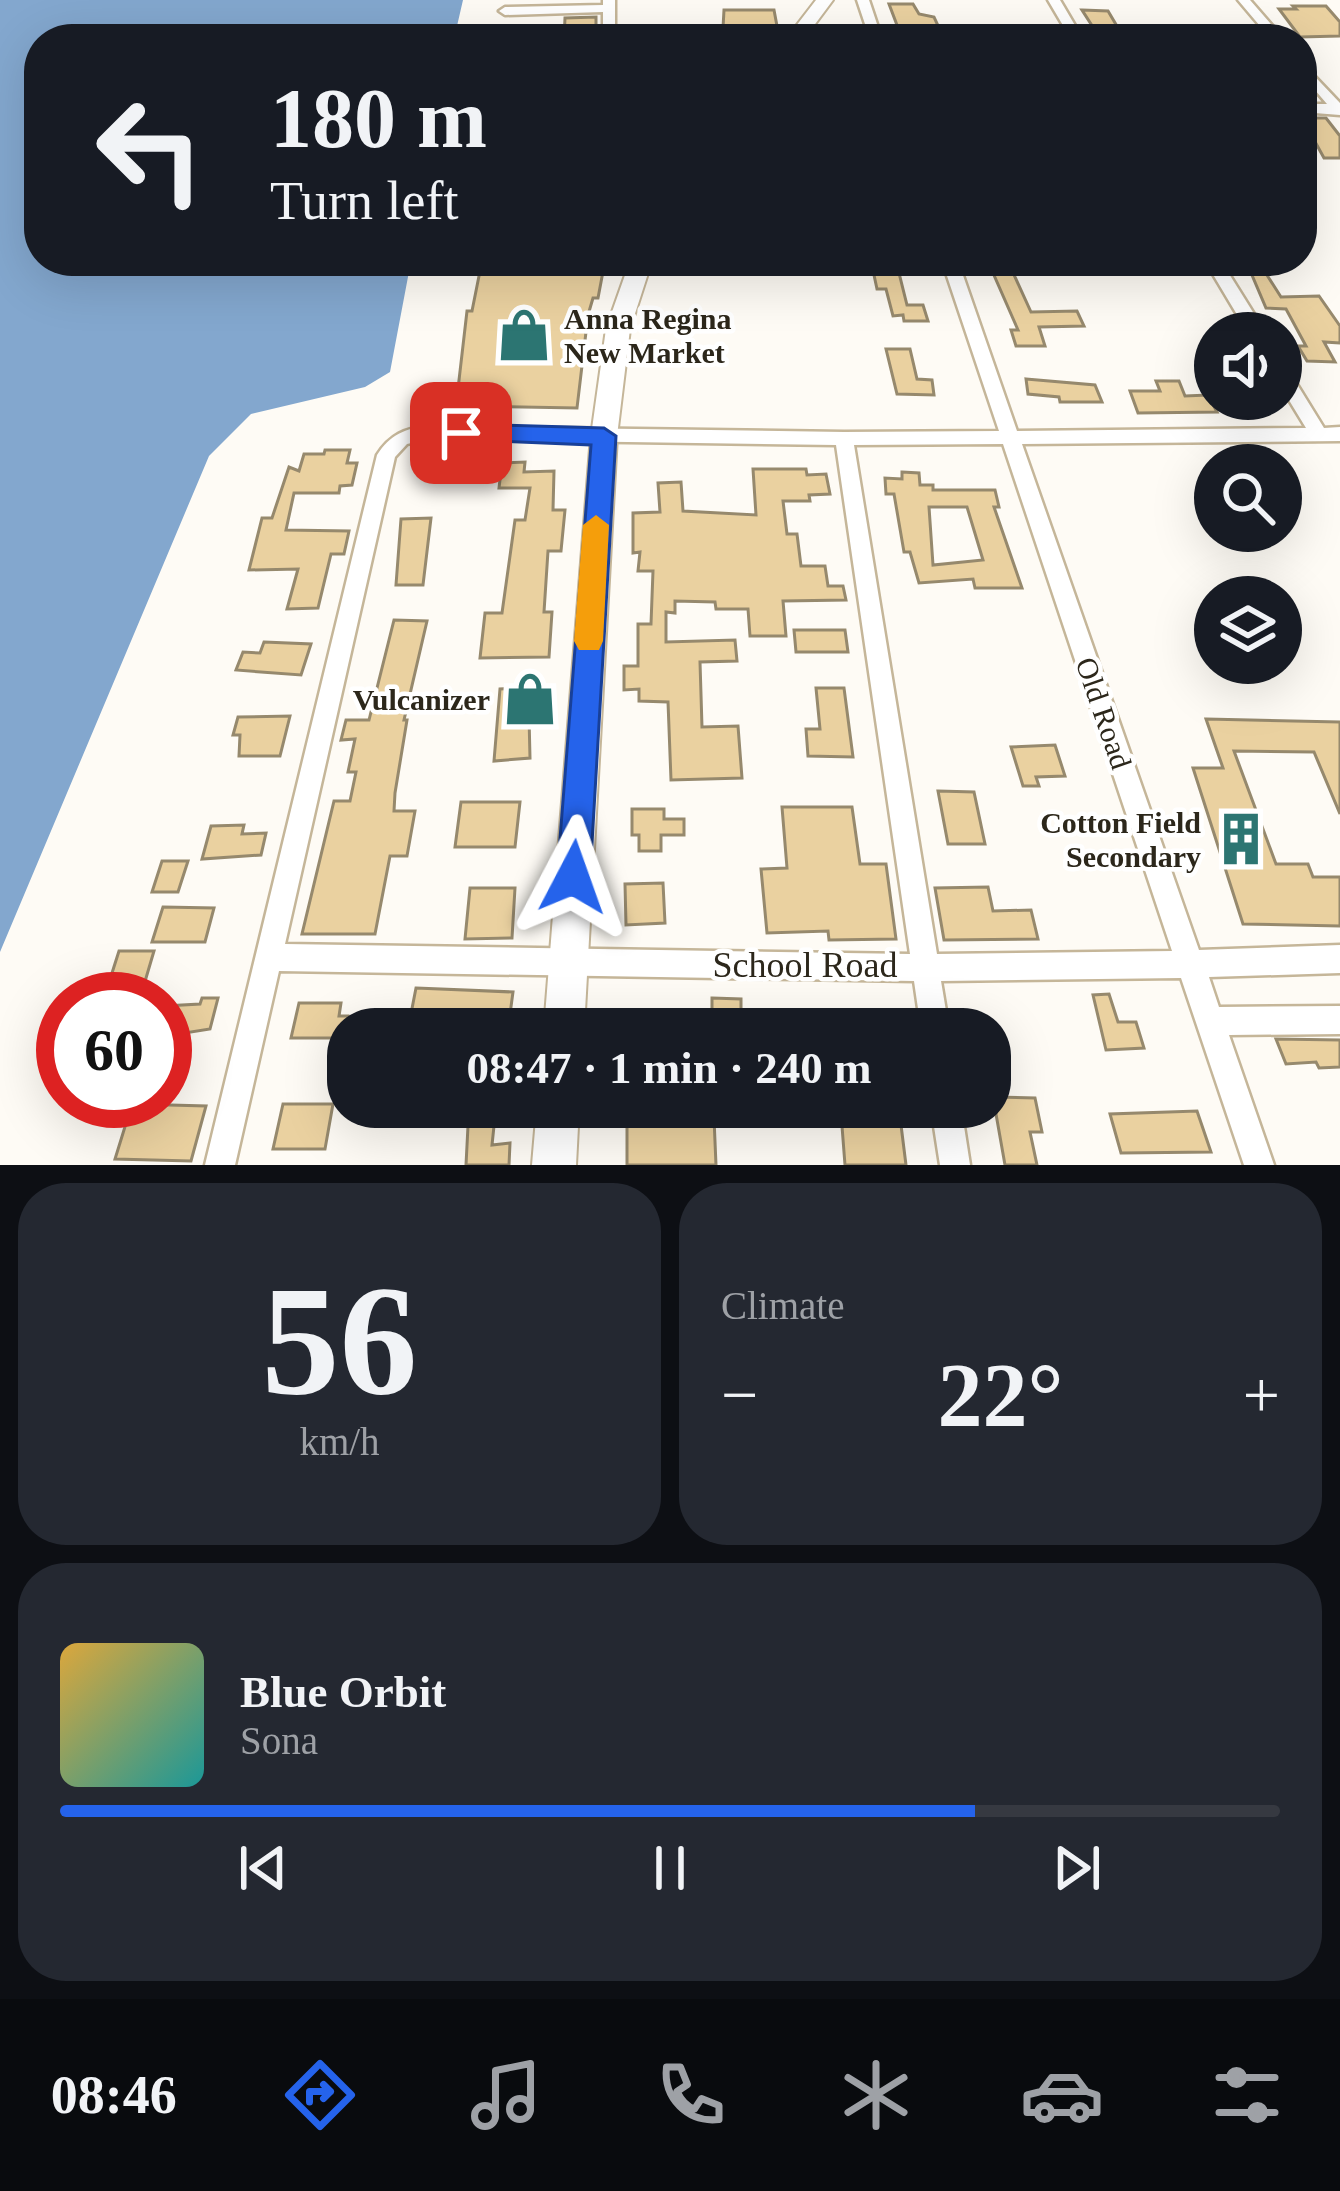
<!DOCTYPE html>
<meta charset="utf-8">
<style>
body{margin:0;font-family:"Times New Roman",serif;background:#242831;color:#f1f3f6;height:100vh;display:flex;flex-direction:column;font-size:45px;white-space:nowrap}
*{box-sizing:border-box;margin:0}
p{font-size:39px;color:#9ea1a6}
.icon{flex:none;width:66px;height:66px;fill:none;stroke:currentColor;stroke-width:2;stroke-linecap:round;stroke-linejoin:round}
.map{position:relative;height:1165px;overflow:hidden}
.panel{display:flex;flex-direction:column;gap:18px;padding:18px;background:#0d0f14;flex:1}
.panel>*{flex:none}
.banner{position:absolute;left:24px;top:24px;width:1293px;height:252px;border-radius:48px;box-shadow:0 12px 48px #0002;background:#171b24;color:#f1f3f6;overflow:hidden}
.controls{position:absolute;left:1194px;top:312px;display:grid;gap:24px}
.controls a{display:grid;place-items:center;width:108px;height:108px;border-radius:50%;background:#171b24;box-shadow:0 12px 48px #0002;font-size:60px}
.speed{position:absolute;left:36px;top:972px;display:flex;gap:24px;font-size:60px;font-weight:700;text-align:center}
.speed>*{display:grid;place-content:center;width:156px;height:156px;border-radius:50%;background:#171b24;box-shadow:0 12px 48px #0002;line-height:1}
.speed .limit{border:18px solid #d22;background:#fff;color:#111}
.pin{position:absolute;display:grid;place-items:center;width:102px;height:102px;color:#fff;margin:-51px;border-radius:24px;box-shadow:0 6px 18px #0006}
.me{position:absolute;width:132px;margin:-66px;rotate:4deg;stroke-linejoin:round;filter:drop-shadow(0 0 9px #0008)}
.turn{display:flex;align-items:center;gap:42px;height:252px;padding:0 48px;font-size:54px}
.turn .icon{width:156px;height:156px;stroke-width:2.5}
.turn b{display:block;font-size:84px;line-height:102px}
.big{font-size:90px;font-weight:700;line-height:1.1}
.panel .tile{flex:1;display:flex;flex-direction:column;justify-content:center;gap:18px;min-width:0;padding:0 42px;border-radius:48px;background:#242831}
.panel .dial{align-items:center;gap:0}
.dial b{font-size:156px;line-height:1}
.song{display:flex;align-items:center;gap:36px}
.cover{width:144px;height:144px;border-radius:18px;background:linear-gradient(135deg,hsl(40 70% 55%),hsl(180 70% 35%))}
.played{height:12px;border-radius:6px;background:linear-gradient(90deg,#2563eb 75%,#363941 75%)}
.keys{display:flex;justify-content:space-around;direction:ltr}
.heat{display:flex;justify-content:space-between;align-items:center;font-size:66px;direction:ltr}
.panel .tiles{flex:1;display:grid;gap:18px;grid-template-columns:1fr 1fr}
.tile:last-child{grid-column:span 2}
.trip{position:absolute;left:327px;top:1008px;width:684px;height:120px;border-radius:48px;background:#171b24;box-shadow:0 12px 48px #0002;font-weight:700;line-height:120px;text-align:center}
.dock{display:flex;height:192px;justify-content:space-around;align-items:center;background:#090b0e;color:#9ea1a6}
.dock .icon{width:84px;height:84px}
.dock .current{color:#2563eb}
.dock b{font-size:54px;color:#f1f3f6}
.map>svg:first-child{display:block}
</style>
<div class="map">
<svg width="1340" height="1165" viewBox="0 0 1340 1165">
<rect width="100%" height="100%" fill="#fefbf5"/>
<!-- water -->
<path fill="#83a7ce" d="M 0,0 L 463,0 L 454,39 L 39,39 L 39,261 L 411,261 L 390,372 L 365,387 L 251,414 L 209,456 L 0,952 Z"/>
<!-- building -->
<path fill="#ead1a0" stroke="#96896d" stroke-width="3" fill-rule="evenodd" d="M 889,4 L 913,4 L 919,14 L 934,17 L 941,32 L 900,33 Z
M 1293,6 L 1326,6 L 1340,22 L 1340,36 L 1300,37 L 1279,9 L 1296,9 Z
M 724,10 L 774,10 L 777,26 L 764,26 L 766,34 L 742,34 L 741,28 L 723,28 Z
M 1082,10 L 1108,11 L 1124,38 L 1100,38 Z
M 596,17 L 596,39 L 564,39 L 565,18 Z
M 1302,118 L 1326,118 L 1340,136 L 1340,158 L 1324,158 Z
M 482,261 L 605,261 L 598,298 L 593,298 L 588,315 L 577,408 L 456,406 L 467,311 L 472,311 Z
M 871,261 L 896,261 L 907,305 L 923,305 L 928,321 L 904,321 L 903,315 L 893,316 L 886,289 L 877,289 Z
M 1246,261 L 1258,261 L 1281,297 L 1319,296 L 1340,326 L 1340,343 L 1324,342 L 1335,362 L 1307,361 L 1298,346 L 1306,346 L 1286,309 L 1266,308 Z
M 990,266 L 1010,266 L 1031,312 L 1077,311 L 1084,326 L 1039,327 L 1045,346 L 1016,346 L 1011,330 L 1018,330 Z
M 886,349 L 910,349 L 917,379 L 932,380 L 934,395 L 897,394 Z
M 1026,379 L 1095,385 L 1102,402 L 1060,402 L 1059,397 L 1028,394 Z
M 1156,381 L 1179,381 L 1185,396 L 1208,395 L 1217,412 L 1138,413 L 1130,391 L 1160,391 Z
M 325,450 L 350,450 L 347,463 L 357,463 L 352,485 L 340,486 L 339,493 L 294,493 L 286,530 L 349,531 L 344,554 L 331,554 L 318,608 L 287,609 L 298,569 L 249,570 L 262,518 L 272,518 L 289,467 L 299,471 L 304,454 L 324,454 Z
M 525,462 L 524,472 L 554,471 L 553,510 L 565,510 L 561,551 L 548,551 L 544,612 L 552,612 L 549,657 L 480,658 L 485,613 L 502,613 L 515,520 L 525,520 L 530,488 L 499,488 L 502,463 Z
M 753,469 L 806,469 L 807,475 L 826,474 L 830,494 L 809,495 L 810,501 L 783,501 L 787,534 L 797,534 L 801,566 L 825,566 L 828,586 L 843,586 L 846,600 L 783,601 L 786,636 L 750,636 L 748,609 L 716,609 L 715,602 L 675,601 L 675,613 L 666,612 L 666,642 L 735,640 L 737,661 L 700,662 L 702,727 L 738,726 L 742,778 L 671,780 L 668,702 L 639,701 L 639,689 L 624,690 L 624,666 L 638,666 L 638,624 L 651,624 L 653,571 L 638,571 L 640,552 L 633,553 L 633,513 L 660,512 L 658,483 L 681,482 L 683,511 L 756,515 Z
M 902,472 L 919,473 L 920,485 L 933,485 L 933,490 L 995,490 L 999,507 L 994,507 L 1022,588 L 975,588 L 973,579 L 919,583 L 910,552 L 904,552 L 894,494 L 886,494 L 885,478 L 902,479 ZM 929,507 L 967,507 L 983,560 L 933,565 Z
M 431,518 L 423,585 L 396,585 L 401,519 Z
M 394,620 L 427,621 L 404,720 L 407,720 L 395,793 L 394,811 L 415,811 L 407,856 L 390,856 L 375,934 L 302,934 L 334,801 L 350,801 L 356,772 L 348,772 L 355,739 L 341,740 L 346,720 L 369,720 Z
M 794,630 L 845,630 L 848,652 L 796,652 Z
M 264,642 L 311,644 L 301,675 L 236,670 L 243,652 L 260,653 Z
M 538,687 L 538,715 L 529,716 L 530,758 L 494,761 L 500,689 Z
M 816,688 L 844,688 L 853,757 L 808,756 L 806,729 L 820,729 Z
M 290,716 L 280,756 L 239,756 L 240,735 L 233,735 L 238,717 Z
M 1206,719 L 1340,722 L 1340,814 L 1314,752 L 1234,751 L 1276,864 L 1308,864 L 1313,877 L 1340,877 L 1340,926 L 1243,924 L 1193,768 L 1223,768 Z
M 1055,745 L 1065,776 L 1036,777 L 1039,786 L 1023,786 L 1011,747 Z
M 938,791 L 974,792 L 985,844 L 948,844 Z
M 461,802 L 520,802 L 515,847 L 455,847 Z
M 782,807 L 852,807 L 860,864 L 886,864 L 896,939 L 829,940 L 828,931 L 767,933 L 761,869 L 787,868 Z
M 632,809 L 664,809 L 664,819 L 684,819 L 684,835 L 661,835 L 661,851 L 639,851 L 639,835 L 632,835 Z
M 244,825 L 242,834 L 266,833 L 261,855 L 202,859 L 211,826 Z
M 162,861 L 188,861 L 178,892 L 152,892 Z
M 663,883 L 665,923 L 626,925 L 625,884 Z
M 988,887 L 993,911 L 1031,910 L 1038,939 L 944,940 L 935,888 Z
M 470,888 L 515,888 L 512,938 L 465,939 Z
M 163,907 L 214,908 L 205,942 L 152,942 Z
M 119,951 L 154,951 L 141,995 L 105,995 Z
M 416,988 L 513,992 L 508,1029 L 408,1029 Z
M 1109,994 L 1118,1022 L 1136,1022 L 1144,1048 L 1106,1050 L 1093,995 Z
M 202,998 L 218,998 L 210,1029 L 178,1034 L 169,1066 L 165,1065 L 165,1006 L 200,1004 Z
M 712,998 L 741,999 L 741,1029 L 712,1029 Z
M 299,1003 L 341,1003 L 339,1016 L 348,1016 L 348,1068 L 331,1066 L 338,1038 L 291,1038 Z
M 637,1013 L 707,1017 L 707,1029 L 636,1029 Z
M 1276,1039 L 1340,1040 L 1340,1067 L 1319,1068 L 1316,1062 L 1286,1064 Z
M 993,1097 L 1035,1098 L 1042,1132 L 1030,1132 L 1037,1165 L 1005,1165 Z
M 132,1104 L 206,1106 L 191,1161 L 115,1159 Z
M 283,1104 L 333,1104 L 325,1149 L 273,1149 Z
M 425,1107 L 496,1107 L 492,1145 L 510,1143 L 509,1165 L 466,1165 L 468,1126 L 422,1126 Z
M 1197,1111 L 1211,1152 L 1121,1153 L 1110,1114 Z
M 714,1118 L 716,1165 L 627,1165 L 627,1121 Z
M 901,1125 L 906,1165 L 845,1165 L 842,1126 Z"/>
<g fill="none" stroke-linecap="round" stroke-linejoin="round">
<defs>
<path id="street" d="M 603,0 L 615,0 L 615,39 L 603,39 L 603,12 L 505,15 L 499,11 L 505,7 L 603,5 Z
M 857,0 L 869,0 L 882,39 L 870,39 Z
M 1048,0 L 1060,0 L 1083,39 L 1071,39 Z
M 1238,0 L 1250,0 L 1284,39 L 1271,39 Z
M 1302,63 L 1340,103 L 1340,115 L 1302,112 L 1302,104 L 1327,104 L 1302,75 Z
M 942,261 L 958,261 L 1017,431 L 1306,428 L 1281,387 L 1281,366 L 1287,368 L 1324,428 L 1340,427 L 1340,441 L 1022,444 L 1199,950 L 1340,945 L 1340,973 L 1209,977 L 1219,1007 L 1340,1006 L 1340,1034 L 1229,1035 L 1274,1165 L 1244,1165 L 1181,978 L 941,981 L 949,1029 L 921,1029 L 914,981 L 279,971 L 235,1165 L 205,1165 L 377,455 C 390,435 405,428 429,426 L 844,432 L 999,431 ZM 429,439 L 836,445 L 910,954 L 285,944 L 395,457 L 407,444 ZM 1003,444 L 1172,951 L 937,954 L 854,445 Z
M 1205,261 L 1221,261 L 1266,333 L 1248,333 Z
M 931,1107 L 961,1107 L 970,1165 L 940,1165 Z"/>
<path id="primary" d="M 816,0 L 833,0 L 804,39 L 786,39 Z
M 630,261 L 652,261 L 630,329 L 617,436 L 584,1029 L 544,1029 L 591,436 L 606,329 Z
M 537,1107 L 579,1107 L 576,1165 L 532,1165 Z"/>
</defs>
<!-- street casing -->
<use href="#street" stroke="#c5b699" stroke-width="5"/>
<!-- primary casing -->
<use href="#primary" stroke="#c5b699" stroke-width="4"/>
<!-- street -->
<use href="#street" fill="#fff" fill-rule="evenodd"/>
<!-- primary -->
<use href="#primary" fill="#fff" fill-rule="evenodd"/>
</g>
<!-- route -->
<path fill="#2563eb" stroke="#184099" stroke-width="3" d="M 461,424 L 604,428 L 616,436 L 590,877 L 585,888 L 573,893 L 561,888 L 557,877 L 591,445 L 452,439 L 449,433 Z"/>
<!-- slow -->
<path fill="#f59e0b" d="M 596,515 L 609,525 L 603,641 L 599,650 L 579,650 L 574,641 L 583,525 Z"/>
<!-- icons -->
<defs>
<symbol id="shop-bare" viewBox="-9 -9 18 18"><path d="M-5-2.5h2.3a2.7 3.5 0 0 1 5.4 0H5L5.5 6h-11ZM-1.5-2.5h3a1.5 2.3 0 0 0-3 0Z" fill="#2c7572" stroke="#fff" stroke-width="2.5" paint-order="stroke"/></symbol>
<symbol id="building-bare" viewBox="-9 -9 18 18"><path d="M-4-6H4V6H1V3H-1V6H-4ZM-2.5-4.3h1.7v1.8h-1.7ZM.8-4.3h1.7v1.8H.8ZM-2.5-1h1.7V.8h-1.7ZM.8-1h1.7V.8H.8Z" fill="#2c7572" stroke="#fff" stroke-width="2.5" paint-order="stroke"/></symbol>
</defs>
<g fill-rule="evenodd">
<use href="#shop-bare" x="486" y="297" width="76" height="76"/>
<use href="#shop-bare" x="492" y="661" width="76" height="76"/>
<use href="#building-bare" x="1203" y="801" width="76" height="76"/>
</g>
<g text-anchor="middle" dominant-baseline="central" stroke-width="9" stroke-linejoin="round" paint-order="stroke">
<!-- poi labels -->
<g font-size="30" font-weight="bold" fill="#2c271b" stroke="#fff" text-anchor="end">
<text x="564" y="318" text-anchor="start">Anna Regina<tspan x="564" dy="34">New Market</tspan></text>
<text x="490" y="699">Vulcanizer</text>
<text x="1201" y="822">Cotton Field<tspan x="1201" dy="34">Secondary</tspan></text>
</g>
<!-- street labels -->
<g font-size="30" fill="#2c271b" stroke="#fff">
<text transform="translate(1104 713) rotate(71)">Old Road</text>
</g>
<!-- near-street labels -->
<g font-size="36" fill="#2c271b" stroke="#fff">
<text x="805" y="965">School Road</text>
</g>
</g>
</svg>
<div class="controls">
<a><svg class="icon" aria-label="sound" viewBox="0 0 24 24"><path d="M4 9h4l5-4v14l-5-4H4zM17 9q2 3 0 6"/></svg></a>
<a><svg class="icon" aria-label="search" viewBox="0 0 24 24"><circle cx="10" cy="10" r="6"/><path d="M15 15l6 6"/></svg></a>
<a><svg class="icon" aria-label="layers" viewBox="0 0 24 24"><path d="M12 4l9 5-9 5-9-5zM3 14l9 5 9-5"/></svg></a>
</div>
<div class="speed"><div class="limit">60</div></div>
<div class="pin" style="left:461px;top:433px;background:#d93025"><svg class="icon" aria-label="arrive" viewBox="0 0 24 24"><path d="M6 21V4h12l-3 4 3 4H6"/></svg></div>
<svg class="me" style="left:573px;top:877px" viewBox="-20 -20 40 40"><path d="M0-17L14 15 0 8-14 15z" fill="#2563eb" stroke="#fff" stroke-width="4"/></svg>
<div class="trip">08:47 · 1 min · 240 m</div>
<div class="banner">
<div class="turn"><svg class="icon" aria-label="left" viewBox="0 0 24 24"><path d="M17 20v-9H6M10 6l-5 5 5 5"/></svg><div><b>180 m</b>Turn left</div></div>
</div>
</div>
<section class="panel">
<div class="tiles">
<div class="tile dial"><b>56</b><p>km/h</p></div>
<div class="tile"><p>Climate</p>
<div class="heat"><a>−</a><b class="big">22°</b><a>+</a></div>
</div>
<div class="tile">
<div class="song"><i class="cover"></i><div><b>Blue Orbit</b><p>Sona</p></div></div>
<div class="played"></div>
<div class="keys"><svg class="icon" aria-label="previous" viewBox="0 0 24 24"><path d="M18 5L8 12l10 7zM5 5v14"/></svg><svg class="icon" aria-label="pause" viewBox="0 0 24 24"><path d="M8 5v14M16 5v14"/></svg><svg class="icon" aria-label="next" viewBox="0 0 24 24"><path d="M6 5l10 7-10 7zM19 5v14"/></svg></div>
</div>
</div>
</section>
<nav class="dock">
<b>08:46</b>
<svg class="icon current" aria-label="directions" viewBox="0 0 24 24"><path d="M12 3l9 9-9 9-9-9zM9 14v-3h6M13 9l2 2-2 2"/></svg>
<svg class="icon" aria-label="music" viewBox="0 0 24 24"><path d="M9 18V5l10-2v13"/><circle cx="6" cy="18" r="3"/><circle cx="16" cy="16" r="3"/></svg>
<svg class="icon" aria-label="phone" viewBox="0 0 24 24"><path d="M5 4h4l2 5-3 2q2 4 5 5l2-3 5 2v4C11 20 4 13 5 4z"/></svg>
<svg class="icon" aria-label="climate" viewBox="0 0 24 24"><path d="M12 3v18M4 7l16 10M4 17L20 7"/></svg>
<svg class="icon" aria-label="car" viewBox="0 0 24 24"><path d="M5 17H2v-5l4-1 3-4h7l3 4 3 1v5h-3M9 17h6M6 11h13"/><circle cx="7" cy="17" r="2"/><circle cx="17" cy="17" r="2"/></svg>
<svg class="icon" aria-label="filters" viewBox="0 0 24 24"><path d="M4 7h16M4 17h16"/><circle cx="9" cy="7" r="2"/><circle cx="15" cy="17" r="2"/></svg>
</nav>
